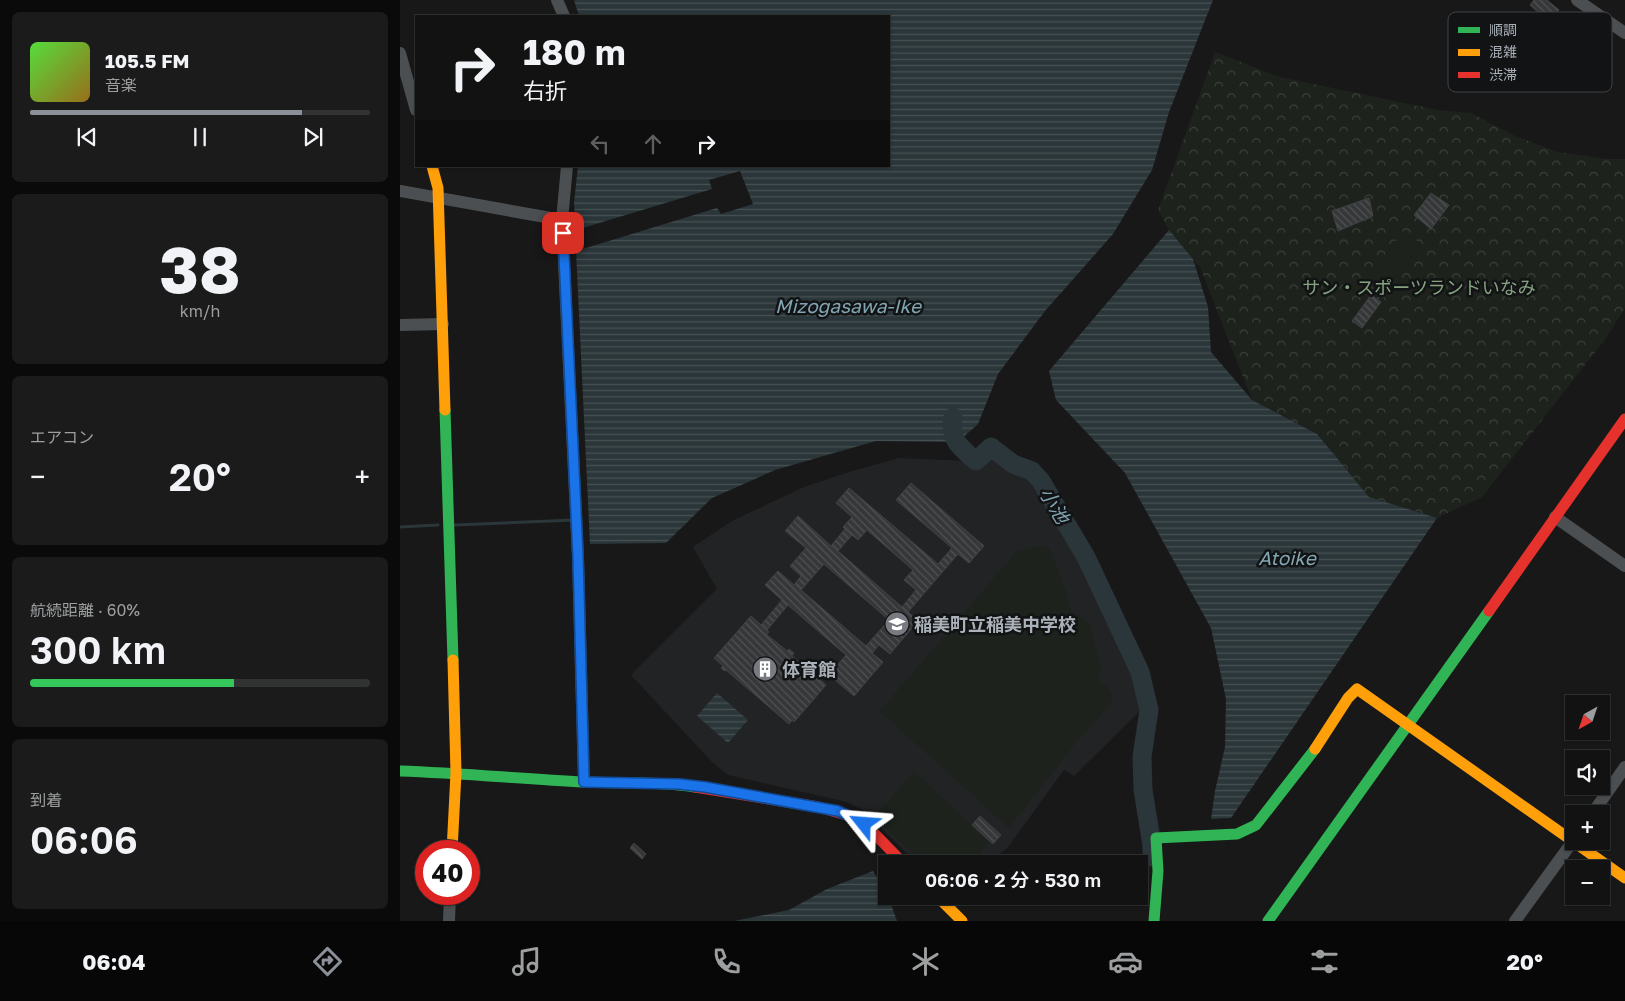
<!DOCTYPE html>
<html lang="ja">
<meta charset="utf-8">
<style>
body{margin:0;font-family:"Golos Text","Noto Sans JP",sans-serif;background:#1b1b1b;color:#f1f3f6;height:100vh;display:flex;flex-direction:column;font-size:19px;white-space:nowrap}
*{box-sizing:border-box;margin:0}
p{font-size:16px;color:#9c9e9f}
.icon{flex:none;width:28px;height:28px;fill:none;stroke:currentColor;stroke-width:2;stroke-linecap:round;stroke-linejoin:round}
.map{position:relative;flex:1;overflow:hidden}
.sheet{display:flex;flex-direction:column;gap:12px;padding:12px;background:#0a0a0a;width:400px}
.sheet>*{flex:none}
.hud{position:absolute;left:15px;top:15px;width:475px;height:152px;border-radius:0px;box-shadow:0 1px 4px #0004,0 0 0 1px #313232;background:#121212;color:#f1f3f6;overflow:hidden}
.needle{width:32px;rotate:220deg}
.fabs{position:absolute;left:1165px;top:695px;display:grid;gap:10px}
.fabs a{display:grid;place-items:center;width:45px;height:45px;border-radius:0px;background:#121212;box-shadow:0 1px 4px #0004,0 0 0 1px #313232;font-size:25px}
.speed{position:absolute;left:15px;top:840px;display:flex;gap:10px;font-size:25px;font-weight:700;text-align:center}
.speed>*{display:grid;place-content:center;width:65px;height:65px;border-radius:50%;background:#121212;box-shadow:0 1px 4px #0004,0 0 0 1px #313232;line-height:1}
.speed .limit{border:8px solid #d22;background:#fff;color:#111}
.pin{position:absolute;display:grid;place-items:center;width:42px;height:42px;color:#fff;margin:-21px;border-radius:10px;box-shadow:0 2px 8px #0006}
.me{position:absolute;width:55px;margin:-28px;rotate:298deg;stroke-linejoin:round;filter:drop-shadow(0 0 4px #0008)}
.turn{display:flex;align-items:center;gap:18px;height:105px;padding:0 25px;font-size:22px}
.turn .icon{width:65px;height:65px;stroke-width:2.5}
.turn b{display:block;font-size:35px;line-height:42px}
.lanes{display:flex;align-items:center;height:48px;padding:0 25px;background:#0003;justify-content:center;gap:25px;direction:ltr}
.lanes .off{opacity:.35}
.big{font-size:38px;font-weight:600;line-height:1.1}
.sheet .card{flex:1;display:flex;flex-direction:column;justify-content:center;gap:8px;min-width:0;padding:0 18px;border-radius:8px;background:#1b1b1b}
.sheet .dial{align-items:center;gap:0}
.dial b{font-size:65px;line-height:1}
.song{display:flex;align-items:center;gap:15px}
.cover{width:60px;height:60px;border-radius:8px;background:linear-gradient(135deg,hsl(110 70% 55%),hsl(40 70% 35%))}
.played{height:5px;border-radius:2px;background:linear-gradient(90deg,#8c9099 80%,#313232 80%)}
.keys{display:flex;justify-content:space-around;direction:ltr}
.heat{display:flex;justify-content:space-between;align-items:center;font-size:28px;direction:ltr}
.charge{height:8px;border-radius:4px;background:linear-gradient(90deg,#34c759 60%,#313232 0)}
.trip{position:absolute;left:478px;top:855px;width:270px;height:50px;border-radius:0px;background:#121212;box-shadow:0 1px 4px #0004,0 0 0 1px #313232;font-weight:600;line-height:50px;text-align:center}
.menu{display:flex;height:80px;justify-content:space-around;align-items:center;background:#070707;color:#9c9e9f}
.menu .icon{width:35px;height:35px}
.menu .on{color:#8c9099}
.menu b{font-size:22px;color:#f1f3f6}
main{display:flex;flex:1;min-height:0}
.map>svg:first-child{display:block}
</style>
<main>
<section class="sheet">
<div class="card">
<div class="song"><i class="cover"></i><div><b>105.5 FM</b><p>音楽</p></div></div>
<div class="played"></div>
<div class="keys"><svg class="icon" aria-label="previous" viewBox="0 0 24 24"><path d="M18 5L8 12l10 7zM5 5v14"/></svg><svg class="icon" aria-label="pause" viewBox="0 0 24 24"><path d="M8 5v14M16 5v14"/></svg><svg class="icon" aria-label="next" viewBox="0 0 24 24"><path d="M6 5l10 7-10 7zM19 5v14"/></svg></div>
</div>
<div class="card dial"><b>38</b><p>km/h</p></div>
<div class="card"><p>エアコン</p>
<div class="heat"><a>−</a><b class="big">20°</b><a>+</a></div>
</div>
<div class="card"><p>航続距離 · 60%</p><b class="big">300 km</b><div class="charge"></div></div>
<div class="card"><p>到着</p><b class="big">06:06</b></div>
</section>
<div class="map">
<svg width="1225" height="921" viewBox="0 0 1225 921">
<defs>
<pattern id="park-crowns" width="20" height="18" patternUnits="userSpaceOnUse" patternTransform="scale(1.25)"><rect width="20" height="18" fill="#1d221c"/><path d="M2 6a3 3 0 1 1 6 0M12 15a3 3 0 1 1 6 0" fill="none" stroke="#3b403b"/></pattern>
<pattern id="water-rules" width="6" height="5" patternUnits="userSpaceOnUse" patternTransform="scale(1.25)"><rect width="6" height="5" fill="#2b363a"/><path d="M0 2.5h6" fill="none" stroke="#475154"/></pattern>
<pattern id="building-back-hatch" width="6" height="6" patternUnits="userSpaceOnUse" patternTransform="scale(1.25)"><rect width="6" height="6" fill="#363738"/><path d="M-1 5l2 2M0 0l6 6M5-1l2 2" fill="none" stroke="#505253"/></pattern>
</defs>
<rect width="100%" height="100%" fill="#181818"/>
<!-- built -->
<path fill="#222325" d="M 592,456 L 635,482 L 686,565 L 729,660 L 740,711 L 674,776 L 664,770 L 608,847 L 588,864 L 518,864 L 463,810 L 447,802 L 328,775 L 312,762 L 231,675 L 317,589 L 293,547 L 332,521 L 404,487 L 452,471 L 499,458 L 568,461 L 575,469 Z"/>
<!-- park -->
<path fill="url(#park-crowns)" d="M 815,52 L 880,77 L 1038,110 L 1071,113 L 1115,136 L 1158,152 L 1207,159 L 1225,159 L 1225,308 L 1206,338 L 1082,497 L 1037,518 L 969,497 L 917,434 L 852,400 L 800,267 L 769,230 L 758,210 Z"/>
<!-- pitch -->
<path fill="#1d221c" d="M 1003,231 L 1021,244 L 984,294 L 966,280 Z
M 641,546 L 649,548 L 665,589 L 671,611 L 689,623 L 702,672 L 698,673 L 699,682 L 706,684 L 712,695 L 711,703 L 673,746 L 609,828 L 480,711 L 617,551 Z
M 514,771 L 588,841 L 577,858 L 571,864 L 524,864 L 474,818 Z"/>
<!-- water -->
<path fill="url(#water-rules)" d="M 174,0 L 813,0 L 769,112 L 752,170 L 713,234 L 645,311 L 598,374 L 578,424 L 558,442 L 476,441 L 375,470 L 312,498 L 266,543 L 190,544 L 176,251 L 317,208 L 321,214 L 353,204 L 340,171 L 309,180 L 312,189 L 176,230 L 174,203 L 178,166 L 489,166 L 489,16 L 179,16 Z
M 769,230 L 793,259 L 808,307 L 811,352 L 852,400 L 917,434 L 969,497 L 1037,518 L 831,818 L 811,819 L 815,791 L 825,747 L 826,699 L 811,628 L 725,473 L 656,400 L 649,371 Z
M 317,693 L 348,720 L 328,743 L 297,716 Z
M 473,871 L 486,893 L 486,896 L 488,896 L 497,921 L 334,921 L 389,910 L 427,889 Z"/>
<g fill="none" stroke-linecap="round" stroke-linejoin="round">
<!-- stream -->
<path stroke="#2b363a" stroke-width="3" d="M 55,525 L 174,520
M 0,527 L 38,525"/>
<!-- river -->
<path stroke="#2b363a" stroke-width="19" d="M 553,417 C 549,440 560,447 576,461 L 591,447 L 613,464 L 632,471 L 641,481 L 686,557 L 740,672 L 749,710 L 742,757 L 743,790 L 752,845 L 752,857"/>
</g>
<!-- building -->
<path fill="url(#building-back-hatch)" stroke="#404344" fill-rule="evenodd" d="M 1134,0 L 1147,0 L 1159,10 L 1149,22 L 1130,5 Z
M 1031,193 L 1049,205 L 1031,229 L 1014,215 Z
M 969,198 L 973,216 L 938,231 L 932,211 Z
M 971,295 L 981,302 L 962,328 L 952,321 Z
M 511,483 L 584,546 L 569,563 L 558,554 L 508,612 L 518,621 L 490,654 L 479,645 L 472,653 L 483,662 L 454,696 L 429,675 L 446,655 L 388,605 L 367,630 L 361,625 L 382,600 L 365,585 L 378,571 L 394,585 L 401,576 L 390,566 L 406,548 L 385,531 L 398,516 L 431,546 L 445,529 L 443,527 L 452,517 L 436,503 L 449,488 L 538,564 L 552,548 L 496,500 ZM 467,530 L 513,570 L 504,580 L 516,590 L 502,607 L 438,551 L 452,535 L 458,540 ZM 424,564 L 489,620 L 466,646 L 401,590 Z
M 351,616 L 369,632 L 366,634 L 387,651 L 389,649 L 394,653 L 392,656 L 426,685 L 394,722 L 392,720 L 389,724 L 326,670 L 325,671 L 321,668 L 323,666 L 314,658 Z
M 580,816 L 601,835 L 593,844 L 572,825 Z
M 234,843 L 246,854 L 242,859 L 230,848 Z"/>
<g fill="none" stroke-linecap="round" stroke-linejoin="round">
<!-- street -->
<path stroke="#4c4f51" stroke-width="12" d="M 157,0 L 164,16
M 1177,0 L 1225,33
M 0,53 L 16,110
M 167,166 L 162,220 L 178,557 L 184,782
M 0,191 L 162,220
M 0,325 L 43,324
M 1155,517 L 1225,566
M 1192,814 L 1225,767
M 49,921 L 50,894
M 1115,921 L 1173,841"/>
<!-- fast -->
<path stroke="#30b455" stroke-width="11" d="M 45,410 L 53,660
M 0,771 C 61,773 123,779 184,782 C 221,784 259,781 295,787
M 754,921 L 758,871 L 756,838 L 837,834 L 856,825 L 915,749
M 868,921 L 1089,611"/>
<!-- slow -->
<path stroke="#ff9f0a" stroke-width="11" d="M 32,166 L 38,188 L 45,410
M 915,749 L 948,698 L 957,689 L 1225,878
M 52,851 L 56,773 L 53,660
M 537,896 L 562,921"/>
<!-- jam -->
<path stroke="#e5322d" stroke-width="11" d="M 1089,611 L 1225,419
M 295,787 L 418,807 L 447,815 L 469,828 L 504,864"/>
</g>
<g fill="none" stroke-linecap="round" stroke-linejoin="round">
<defs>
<path id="route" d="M 163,233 L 178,556 L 184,782 L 279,784 L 305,787 L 438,811 L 456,819 L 464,824"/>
</defs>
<!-- route casing -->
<use href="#route" stroke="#114b97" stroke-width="12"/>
<!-- route -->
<use href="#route" stroke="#1a73e8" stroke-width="9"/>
</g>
<!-- icons -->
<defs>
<symbol id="school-disc" viewBox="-11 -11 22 22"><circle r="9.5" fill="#777b81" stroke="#121314"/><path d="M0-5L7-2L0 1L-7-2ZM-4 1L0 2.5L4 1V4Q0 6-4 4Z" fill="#fff"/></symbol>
<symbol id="building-disc" viewBox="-11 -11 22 22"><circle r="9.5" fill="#777b81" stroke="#121314"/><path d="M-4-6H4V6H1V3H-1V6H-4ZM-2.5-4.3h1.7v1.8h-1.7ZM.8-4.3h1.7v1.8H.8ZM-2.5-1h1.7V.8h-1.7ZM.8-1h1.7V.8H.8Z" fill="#fff"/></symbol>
</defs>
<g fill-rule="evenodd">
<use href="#school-disc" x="483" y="610" width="28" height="28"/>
<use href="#building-disc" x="351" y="655" width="28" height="28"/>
</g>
<g text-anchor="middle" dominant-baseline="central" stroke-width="5" stroke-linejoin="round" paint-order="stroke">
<!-- park labels -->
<g font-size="18" fill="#85a381" stroke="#121314">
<text x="1019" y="287">サン・スポーツランドいなみ</text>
</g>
<!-- poi labels -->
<g font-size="18" font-weight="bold" fill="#aab1b9" stroke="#121314" text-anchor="start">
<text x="514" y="624">稲美町立稲美中学校</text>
<text x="382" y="669">体育館</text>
</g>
<!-- water labels -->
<g font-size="19" font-style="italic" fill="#82a5b3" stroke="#121314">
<text x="448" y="305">Mizogasawa-Ike</text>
<text transform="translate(655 505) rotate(59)">小池</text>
<text x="887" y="557">Atoike</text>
</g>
</g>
<!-- legend -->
<rect x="1048" y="12" width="164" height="80" rx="8" fill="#121314" stroke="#404246" stroke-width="1"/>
<rect x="1058" y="27" width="22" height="6" fill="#30b455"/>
<rect x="1058" y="49" width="22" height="7" fill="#ff9f0a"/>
<rect x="1058" y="72" width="22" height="6" fill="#e5322d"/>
<g font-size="14" fill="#aab1b9">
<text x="1089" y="35">順調</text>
<text x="1089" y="57">混雑</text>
<text x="1089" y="80">渋滞</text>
</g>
</svg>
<div class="fabs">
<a><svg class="needle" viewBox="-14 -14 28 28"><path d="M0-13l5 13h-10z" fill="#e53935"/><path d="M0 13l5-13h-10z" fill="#9c9e9f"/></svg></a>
<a><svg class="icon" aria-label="sound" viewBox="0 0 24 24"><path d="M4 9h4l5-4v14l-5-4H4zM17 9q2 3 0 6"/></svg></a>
<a>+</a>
<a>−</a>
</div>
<div class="speed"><div class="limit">40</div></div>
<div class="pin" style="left:163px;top:233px;background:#d93025"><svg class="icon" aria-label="arrive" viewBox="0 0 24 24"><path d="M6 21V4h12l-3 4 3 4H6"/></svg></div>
<svg class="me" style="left:464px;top:824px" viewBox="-20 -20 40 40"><path d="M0-17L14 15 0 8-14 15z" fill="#1a73e8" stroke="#fff" stroke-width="4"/></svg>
<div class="trip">06:06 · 2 分 · 530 m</div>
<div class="hud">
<div class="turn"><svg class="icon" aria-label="right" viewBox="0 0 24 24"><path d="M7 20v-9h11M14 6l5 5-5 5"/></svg><div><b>180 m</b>右折</div></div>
<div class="lanes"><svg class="icon off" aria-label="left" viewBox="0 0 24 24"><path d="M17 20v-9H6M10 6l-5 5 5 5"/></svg><svg class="icon off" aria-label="ahead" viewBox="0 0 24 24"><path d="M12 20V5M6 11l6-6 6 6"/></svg><svg class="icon" aria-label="right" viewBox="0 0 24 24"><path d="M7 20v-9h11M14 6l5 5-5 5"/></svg></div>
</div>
</div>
</main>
<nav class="menu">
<b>06:04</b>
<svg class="icon on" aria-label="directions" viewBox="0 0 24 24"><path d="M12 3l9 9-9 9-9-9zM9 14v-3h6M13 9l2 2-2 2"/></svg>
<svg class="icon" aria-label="music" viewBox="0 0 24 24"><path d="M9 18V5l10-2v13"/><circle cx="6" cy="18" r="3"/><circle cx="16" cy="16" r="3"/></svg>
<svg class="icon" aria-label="phone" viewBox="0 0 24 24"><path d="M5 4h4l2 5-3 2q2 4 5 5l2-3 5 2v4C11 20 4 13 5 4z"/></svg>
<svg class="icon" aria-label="climate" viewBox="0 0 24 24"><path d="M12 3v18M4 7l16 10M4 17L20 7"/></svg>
<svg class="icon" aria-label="car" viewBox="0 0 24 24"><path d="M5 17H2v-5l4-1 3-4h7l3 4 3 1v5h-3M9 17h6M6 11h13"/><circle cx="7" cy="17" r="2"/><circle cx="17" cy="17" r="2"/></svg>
<svg class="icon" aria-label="filters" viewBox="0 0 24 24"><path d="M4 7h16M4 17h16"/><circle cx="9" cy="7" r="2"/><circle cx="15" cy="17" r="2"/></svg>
<b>20°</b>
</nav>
